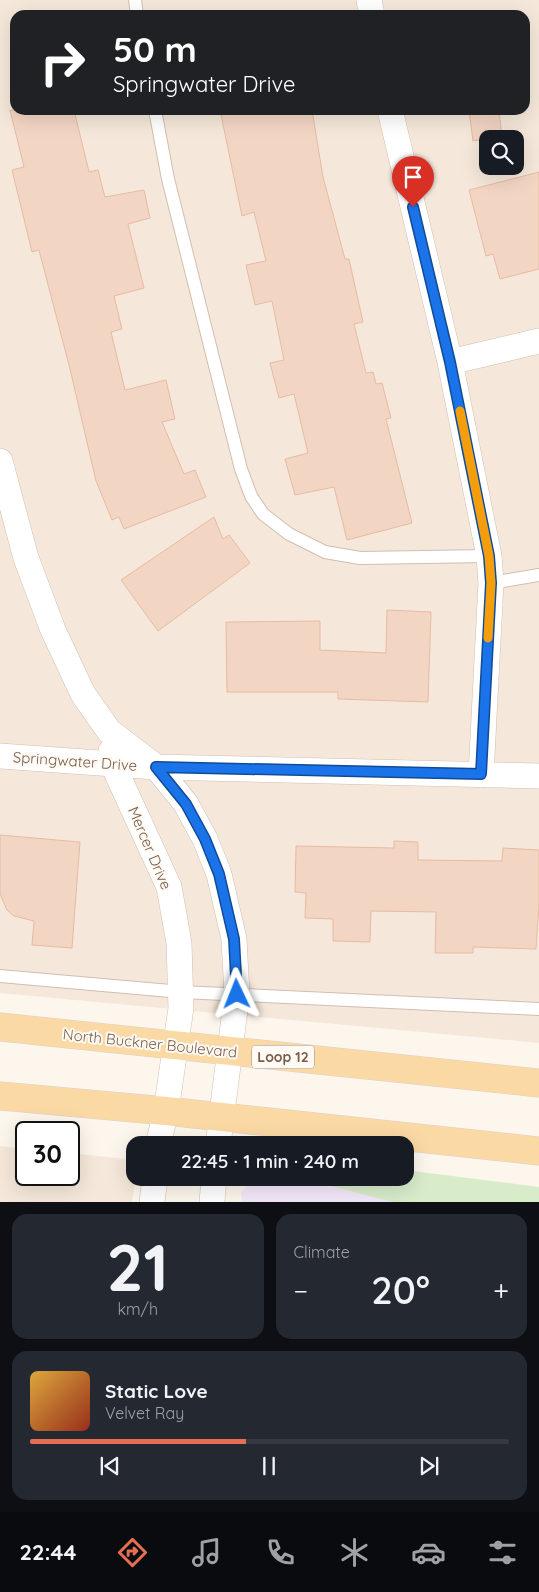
<!DOCTYPE html>
<meta charset="utf-8">
<style>
body{margin:0;font-family:Quicksand,sans-serif;background:#242831;color:#f1f3f6;height:100vh;display:flex;flex-direction:column;font-size:19px;white-space:nowrap}
*{box-sizing:border-box;margin:0}
p{font-size:16px;color:#9ea1a6}
.icon{flex:none;width:28px;height:28px;fill:none;stroke:currentColor;stroke-width:2;stroke-linecap:round;stroke-linejoin:round}
.map{position:relative;height:1202px;overflow:hidden}
.sheet{display:flex;flex-direction:column;gap:12px;padding:12px;background:#0d0f14;flex:1}
.sheet>*{flex:none}
.banner{position:absolute;left:10px;top:10px;width:520px;height:105px;border-radius:15px;box-shadow:0 5px 20px #0002;background:#202124;color:#fff;overflow:hidden}
.fabs{position:absolute;left:479px;top:130px;display:grid;gap:10px}
.fabs a{display:grid;place-items:center;width:45px;height:45px;border-radius:10px;background:#171b24;box-shadow:0 5px 20px #0002;font-size:25px}
.speed{position:absolute;left:15px;top:1121px;display:flex;gap:10px;font-size:25px;font-weight:700;text-align:center}
.speed>*{display:grid;place-content:center;width:65px;height:65px;border-radius:50%;background:#171b24;box-shadow:0 5px 20px #0002;line-height:1}
.speed .limit{border:2px solid #111;border-radius:8px;background:#fff;color:#111}
.pin{position:absolute;display:grid;place-items:center;width:42px;height:42px;color:#fff;margin:-51px -21px;border-radius:50% 50% 50% 0;rotate:-45deg;box-shadow:0 0 5px #0007}
.pin .icon{rotate:45deg}
.me{position:absolute;width:55px;margin:-28px;rotate:358deg;stroke-linejoin:round;filter:drop-shadow(0 0 4px #0008)}
.turn{display:flex;align-items:center;gap:18px;height:105px;padding:0 20px;font-size:22px}
.turn .icon{width:65px;height:65px;stroke-width:2.5}
.turn b{display:block;font-size:35px;line-height:42px}
.big{font-size:38px;font-weight:600;line-height:1.1}
.sheet .tile{flex:1;display:flex;flex-direction:column;justify-content:center;gap:8px;min-width:0;padding:0 18px;border-radius:15px;background:#242831}
.sheet .dial{align-items:center;gap:0}
.dial b{font-size:65px;line-height:1}
.song{display:flex;align-items:center;gap:15px}
.cover{width:60px;height:60px;border-radius:8px;background:linear-gradient(135deg,hsl(40 70% 55%),hsl(10 70% 35%))}
.played{height:5px;border-radius:2px;background:linear-gradient(90deg,#e76f51 45%,#363941 45%)}
.keys{display:flex;justify-content:space-around;direction:ltr}
.heat{display:flex;justify-content:space-between;align-items:center;font-size:28px;direction:ltr}
.sheet .tiles{flex:1;display:grid;gap:12px;grid-template-columns:1fr 1fr}
.tile:last-child{grid-column:span 2}
.trip{position:absolute;left:126px;top:1136px;width:288px;height:50px;border-radius:15px;background:#171b24;box-shadow:0 5px 20px #0002;font-weight:600;line-height:50px;text-align:center}
.menu{display:flex;height:80px;justify-content:space-around;align-items:center;background:#090b0e;color:#9ea1a6}
.menu .icon{width:35px;height:35px}
.menu .selected{color:#e76f51}
.menu b{font-size:22px;color:#f1f3f6}
.map>svg:first-child{display:block}
</style>
<div class="map">
<svg width="539" height="1202" viewBox="0 0 539 1202">
<rect width="100%" height="100%" fill="#fdf6ec"/>
<!-- residential -->
<path fill="#f5e8da" fill-rule="evenodd" d="M 0,0 L 539,0 L 539,1043 L 0,993 ZM 15,15 L 525,15 L 525,110 L 15,110 ZM 488,139 L 515,139 L 515,166 L 488,166 Z
M 0,1146 L 26,1149 L 26,1175 L 69,1175 L 69,1153 L 135,1160 L 136,1178 L 132,1202 L 0,1202 Z"/>
<!-- education -->
<path fill="#f3e8fa" d="M 252,1178 L 300,1178 L 392,1202 L 242,1202 L 241,1193 Z"/>
<!-- green -->
<path fill="#d8ecc9" d="M 405,1170 L 539,1187 L 539,1202 L 392,1202 L 300,1178 L 405,1178 Z"/>
<!-- building -->
<path fill="#f3d5c3" stroke="#e6bba3" d="M 10,110 L 74,110 L 89,172 L 98,170 L 105,197 L 144,190 L 150,218 L 128,224 L 144,288 L 114,296 L 122,329 L 111,332 L 125,390 L 166,380 L 175,419 L 162,422 L 184,474 L 195,470 L 206,497 L 124,529 L 119,517 L 112,520 L 96,481 L 70,369 L 39,250 L 32,252 L 12,170 L 24,167 Z
M 220,110 L 312,110 L 323,177 L 345,259 L 349,259 L 363,322 L 354,324 L 366,373 L 373,372 L 376,384 L 382,383 L 391,418 L 386,419 L 412,523 L 347,540 L 334,487 L 295,495 L 285,459 L 308,453 L 294,394 L 279,398 L 270,363 L 284,360 L 272,301 L 255,305 L 246,265 L 266,261 L 254,212 L 242,216 Z
M 469,110 L 499,110 L 502,137 L 473,141 Z
M 539,172 L 539,269 L 500,279 L 493,254 L 486,256 L 469,190 Z
M 214,517 L 223,539 L 229,535 L 250,563 L 158,631 L 121,580 Z
M 387,610 L 431,612 L 428,702 L 338,699 L 338,692 L 227,692 L 226,622 L 320,621 L 320,650 L 386,653 Z
M 0,835 L 80,842 L 72,948 L 32,945 L 34,921 L 14,916 L 7,910 L 0,894 Z
M 394,841 L 418,842 L 418,860 L 502,861 L 503,848 L 539,850 L 539,906 L 536,949 L 473,947 L 473,953 L 435,953 L 436,912 L 371,911 L 370,942 L 333,941 L 333,919 L 305,918 L 306,893 L 295,892 L 296,846 L 394,848 Z"/>
<g fill="none" stroke-linecap="round" stroke-linejoin="round">
<defs>
<path id="service" d="M 135,0 L 137,15
M 155,110 L 168,179 L 241,469 L 251,496 L 263,514 L 289,534 L 325,552 L 360,558 L 489,556
M 491,583 L 539,575
M 0,976 L 182,992 L 539,1009"/>
<path id="minor" d="M 369,0 L 372,15
M 390,110 L 450,362 L 489,556 L 491,583 L 481,775
M 450,362 L 539,341
M 0,461 L 26,558 L 53,630 L 83,694 L 109,731 L 156,767 L 186,804 L 205,839 L 219,874 L 234,939 L 237,994 L 218,1145
M 111,751 L 113,765 L 169,887 L 179,943 L 181,1008 L 166,1111 L 158,1145
M 0,756 L 156,767 L 539,776
M 152,1202 L 155,1178
M 212,1202 L 214,1178"/>
<path id="primary" d="M 0,1027 L 539,1083
M 0,1096 L 166,1111 L 539,1151"/>
</defs>
<!-- service casing -->
<use href="#service" stroke="#d1beb0" stroke-width="14"/>
<!-- minor casing -->
<use href="#minor" stroke="#d1beb0" stroke-width="26"/>
<!-- primary casing -->
<use href="#primary" stroke="#dad1cd" stroke-width="29"/>
<!-- service -->
<use href="#service" stroke="#fff" stroke-width="12"/>
<!-- minor -->
<use href="#minor" stroke="#fff" stroke-width="25"/>
<!-- primary -->
<use href="#primary" stroke="#fbd9a5" stroke-width="28"/>
</g>
<g fill="none" stroke-linecap="round" stroke-linejoin="round">
<defs>
<path id="route" d="M 237,994 L 234,939 L 219,874 L 205,839 L 186,804 L 156,767 L 481,774 L 491,583 L 489,556 L 450,362 L 413,207"/>
</defs>
<!-- route casing -->
<use href="#route" stroke="#114b97" stroke-width="12"/>
<!-- route -->
<use href="#route" stroke="#1a73e8" stroke-width="9"/>
<!-- slow -->
<path stroke="#f59e0b" stroke-width="9" d="M 460,411 L 489,556 L 491,583 L 488,638"/>
</g>
<g text-anchor="middle" dominant-baseline="central" stroke-width="4" stroke-linejoin="round" paint-order="stroke">
<!-- shield labels -->
<rect fill="#fffaf3" stroke="#a28b7f" stroke-width="1" x="252" y="1045.5" width="62" height="23" rx="4"/>
<g font-size="14" font-weight="bold" fill="#7a5c4d">
<text x="283" y="1057">Loop 12</text>
</g>
<!-- street labels -->
<g font-size="15" fill="#7a5c4d" stroke="#fffaf3">
<text transform="translate(75 761) rotate(4)">Springwater Drive</text>
<text transform="translate(150 848) rotate(67)">Mercer Drive</text>
<text transform="translate(150 1043) rotate(6)">North Buckner Boulevard</text>
</g>
</g>
</svg>
<div class="fabs">
<a><svg class="icon" aria-label="search" viewBox="0 0 24 24"><circle cx="10" cy="10" r="6"/><path d="M15 15l6 6"/></svg></a>
</div>
<div class="speed"><div class="limit">30</div></div>
<div class="pin" style="left:413px;top:207px;background:#d93025"><svg class="icon" aria-label="arrive" viewBox="0 0 24 24"><path d="M6 21V4h12l-3 4 3 4H6"/></svg></div>
<svg class="me" style="left:237px;top:994px" viewBox="-20 -20 40 40"><path d="M0-17L14 15 0 8-14 15z" fill="#1a73e8" stroke="#fff" stroke-width="4"/></svg>
<div class="trip">22:45 · 1 min · 240 m</div>
<div class="banner">
<div class="turn"><svg class="icon" aria-label="right" viewBox="0 0 24 24"><path d="M7 20v-9h11M14 6l5 5-5 5"/></svg><div><b>50 m</b>Springwater Drive</div></div>
</div>
</div>
<section class="sheet">
<div class="tiles">
<div class="tile dial"><b>21</b><p>km/h</p></div>
<div class="tile"><p>Climate</p>
<div class="heat"><a>−</a><b class="big">20°</b><a>+</a></div>
</div>
<div class="tile">
<div class="song"><i class="cover"></i><div><b>Static Love</b><p>Velvet Ray</p></div></div>
<div class="played"></div>
<div class="keys"><svg class="icon" aria-label="previous" viewBox="0 0 24 24"><path d="M18 5L8 12l10 7zM5 5v14"/></svg><svg class="icon" aria-label="pause" viewBox="0 0 24 24"><path d="M8 5v14M16 5v14"/></svg><svg class="icon" aria-label="next" viewBox="0 0 24 24"><path d="M6 5l10 7-10 7zM19 5v14"/></svg></div>
</div>
</div>
</section>
<nav class="menu">
<b>22:44</b>
<svg class="icon selected" aria-label="directions" viewBox="0 0 24 24"><path d="M12 3l9 9-9 9-9-9zM9 14v-3h6M13 9l2 2-2 2"/></svg>
<svg class="icon" aria-label="music" viewBox="0 0 24 24"><path d="M9 18V5l10-2v13"/><circle cx="6" cy="18" r="3"/><circle cx="16" cy="16" r="3"/></svg>
<svg class="icon" aria-label="phone" viewBox="0 0 24 24"><path d="M5 4h4l2 5-3 2q2 4 5 5l2-3 5 2v4C11 20 4 13 5 4z"/></svg>
<svg class="icon" aria-label="climate" viewBox="0 0 24 24"><path d="M12 3v18M4 7l16 10M4 17L20 7"/></svg>
<svg class="icon" aria-label="car" viewBox="0 0 24 24"><path d="M5 17H2v-5l4-1 3-4h7l3 4 3 1v5h-3M9 17h6M6 11h13"/><circle cx="7" cy="17" r="2"/><circle cx="17" cy="17" r="2"/></svg>
<svg class="icon" aria-label="filters" viewBox="0 0 24 24"><path d="M4 7h16M4 17h16"/><circle cx="9" cy="7" r="2"/><circle cx="15" cy="17" r="2"/></svg>
</nav>
